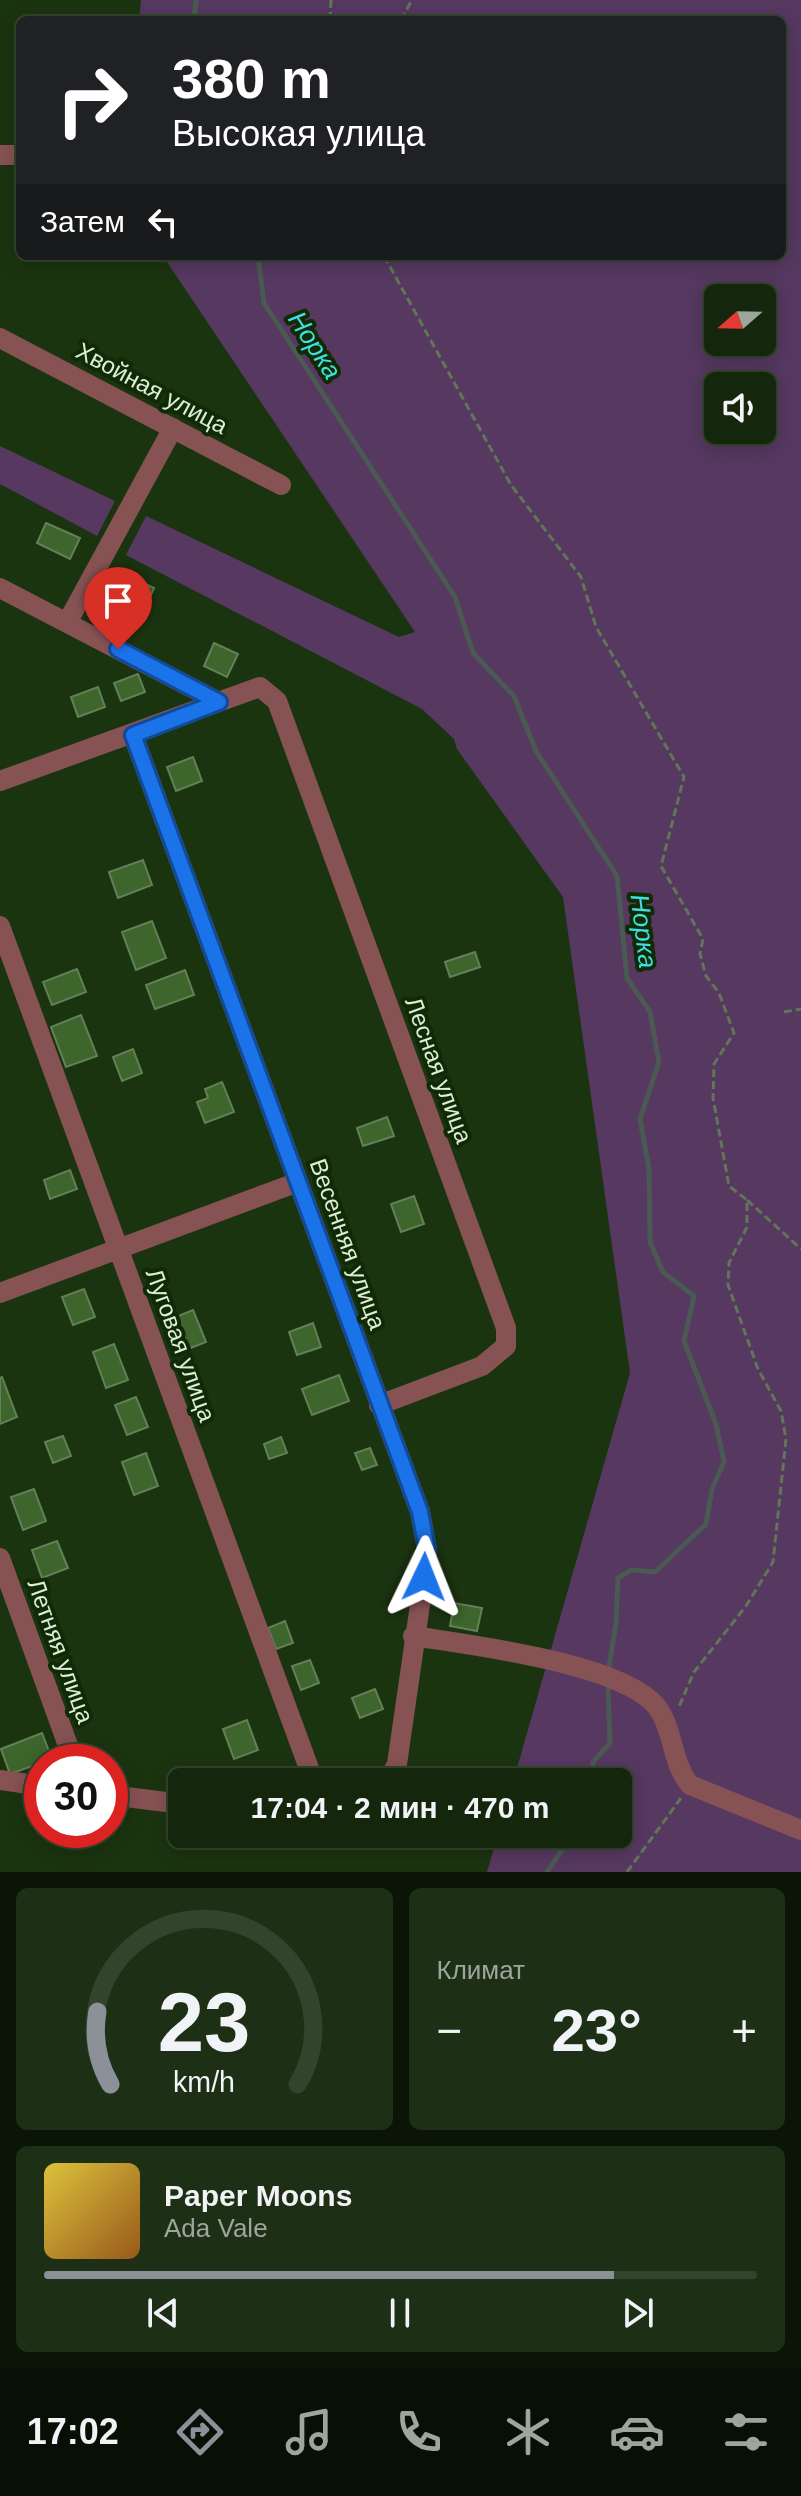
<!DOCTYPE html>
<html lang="ru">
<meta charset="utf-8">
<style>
body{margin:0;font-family:Helvetica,sans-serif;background:#1d2f15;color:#f1f3f6;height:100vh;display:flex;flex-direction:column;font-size:30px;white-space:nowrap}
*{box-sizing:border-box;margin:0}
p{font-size:26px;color:#9da59d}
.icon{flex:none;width:44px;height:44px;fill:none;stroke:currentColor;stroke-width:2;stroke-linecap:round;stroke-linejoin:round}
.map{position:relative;height:1872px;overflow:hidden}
.side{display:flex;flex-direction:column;gap:16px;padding:16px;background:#0b1507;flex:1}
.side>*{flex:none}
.hud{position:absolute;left:16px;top:16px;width:770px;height:244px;border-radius:12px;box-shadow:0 4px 20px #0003,0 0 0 2px #33442d;background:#202124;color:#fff;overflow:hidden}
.needle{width:52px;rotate:250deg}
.controls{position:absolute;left:704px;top:284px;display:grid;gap:16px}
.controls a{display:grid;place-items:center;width:72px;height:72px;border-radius:12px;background:#14270c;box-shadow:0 4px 20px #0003,0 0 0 2px #33442d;font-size:40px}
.speed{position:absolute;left:24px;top:1744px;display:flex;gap:16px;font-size:40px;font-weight:700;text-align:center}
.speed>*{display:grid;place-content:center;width:104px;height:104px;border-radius:50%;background:#14270c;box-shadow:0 4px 20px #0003,0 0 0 2px #33442d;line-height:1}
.speed .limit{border:12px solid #d22;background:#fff;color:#111}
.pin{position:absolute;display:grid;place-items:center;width:68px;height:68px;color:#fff;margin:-82px -34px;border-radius:50% 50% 50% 0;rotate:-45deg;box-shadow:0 0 8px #0007}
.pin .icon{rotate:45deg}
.me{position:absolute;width:88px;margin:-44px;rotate:2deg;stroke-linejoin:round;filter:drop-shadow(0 0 6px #0008)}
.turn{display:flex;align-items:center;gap:28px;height:168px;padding:0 24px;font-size:36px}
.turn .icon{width:104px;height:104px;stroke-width:2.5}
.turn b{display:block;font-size:56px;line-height:68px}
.then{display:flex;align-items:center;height:76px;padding:0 24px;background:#0003;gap:16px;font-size:30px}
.big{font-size:60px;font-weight:600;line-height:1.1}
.side .tile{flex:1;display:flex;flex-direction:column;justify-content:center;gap:12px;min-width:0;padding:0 28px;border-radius:12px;background:#1d2f15}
.side .dial{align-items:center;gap:0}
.dial svg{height:208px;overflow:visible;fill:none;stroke:#33442d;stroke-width:7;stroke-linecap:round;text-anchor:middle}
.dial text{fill:#f1f3f6;stroke:none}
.song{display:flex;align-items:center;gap:24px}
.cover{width:96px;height:96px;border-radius:12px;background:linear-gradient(135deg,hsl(50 70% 55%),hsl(30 70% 35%))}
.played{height:8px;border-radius:4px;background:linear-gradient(90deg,#8c9099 80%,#33442d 80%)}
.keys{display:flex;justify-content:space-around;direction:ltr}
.heat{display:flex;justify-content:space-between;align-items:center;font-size:44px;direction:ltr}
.side .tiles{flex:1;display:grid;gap:16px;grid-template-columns:1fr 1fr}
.tile:last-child{grid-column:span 2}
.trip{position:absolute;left:168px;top:1768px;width:464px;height:80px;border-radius:12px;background:#14270c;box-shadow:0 4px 20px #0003,0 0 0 2px #33442d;font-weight:600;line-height:80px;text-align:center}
.tabs{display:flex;height:128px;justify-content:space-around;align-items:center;background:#081005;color:#9da59d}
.tabs .icon{width:56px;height:56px}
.tabs .active{color:#8c9099}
.tabs b{font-size:36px;color:#f1f3f6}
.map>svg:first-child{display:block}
</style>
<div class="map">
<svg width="801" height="1872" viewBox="0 0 801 1872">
<rect width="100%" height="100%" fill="#1b3410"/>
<!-- green -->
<path fill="#563860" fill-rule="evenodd" d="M 141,0 L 801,0 L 801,1872 L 487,1872 L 498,1834 L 618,1834 L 618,1782 L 513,1782 L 630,1373 L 563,897 L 457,749 L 454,739 L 422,709 L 126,555 L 146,516 L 399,637 L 415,632 L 163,256 L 782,256 L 782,20 L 139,20 ZM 718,298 L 762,298 L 762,342 L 718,342 ZM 718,386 L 762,386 L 762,430 L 718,430 Z
M 0,446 L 115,501 L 97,536 L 0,484 Z"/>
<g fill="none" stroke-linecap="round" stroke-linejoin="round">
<!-- stream -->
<path stroke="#4a5952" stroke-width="5" d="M 194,20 L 196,0
M 258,256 L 264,303 L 455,597 L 473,653 L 514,696 L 536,751 L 617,876 L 627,978 L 650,1012 L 659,1062 L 640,1119 L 649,1169 L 650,1242 L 663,1272 L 694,1296 L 684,1341 L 716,1424 L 724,1462 L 712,1489 L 706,1524 L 655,1572 L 631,1570 L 618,1578 L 616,1623 L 609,1667
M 595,1782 L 593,1762 L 610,1743 L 608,1689
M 547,1872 L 573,1834"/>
</g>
<!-- building -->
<path fill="#3d652c" stroke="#648059" stroke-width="2" d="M 46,523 L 80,538 L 70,559 L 37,543 Z
M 123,573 L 154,588 L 142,615 L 110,600 Z
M 214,643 L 238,654 L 227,677 L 204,666 Z
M 138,674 L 145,692 L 121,701 L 114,683 Z
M 98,687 L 105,707 L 78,717 L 71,697 Z
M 193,757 L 202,781 L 176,791 L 167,767 Z
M 143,860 L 152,885 L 118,898 L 109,872 Z
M 152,921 L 166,958 L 136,970 L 122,932 Z
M 475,952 L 480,967 L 450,977 L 445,962 Z
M 77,969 L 86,992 L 52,1005 L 43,982 Z
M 185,970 L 194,995 L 155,1009 L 146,985 Z
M 81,1015 L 97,1056 L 66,1067 L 51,1027 Z
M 133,1049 L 142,1073 L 122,1081 L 113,1057 Z
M 222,1082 L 234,1112 L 205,1123 L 197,1102 L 208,1098 L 205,1089 Z
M 387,1117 L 394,1136 L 363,1146 L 357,1128 Z
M 70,1170 L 77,1189 L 50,1199 L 44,1180 Z
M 414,1196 L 424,1224 L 401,1232 L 391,1204 Z
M 84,1289 L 95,1317 L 73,1325 L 62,1297 Z
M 193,1310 L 206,1342 L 183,1351 L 171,1319 Z
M 313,1323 L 321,1347 L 297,1355 L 289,1332 Z
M 114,1344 L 128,1380 L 106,1388 L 93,1352 Z
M 339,1375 L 349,1401 L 312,1415 L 302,1389 Z
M 2,1377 L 17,1417 L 0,1424 L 0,1378 Z
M 136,1397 L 148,1427 L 127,1435 L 115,1405 Z
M 63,1436 L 71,1456 L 53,1463 L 45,1442 Z
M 281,1437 L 287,1453 L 269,1459 L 264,1444 Z
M 370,1448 L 377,1465 L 362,1470 L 355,1453 Z
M 146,1453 L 158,1486 L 134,1495 L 122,1462 Z
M 34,1489 L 46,1521 L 23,1530 L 11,1497 Z
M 57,1541 L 68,1568 L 42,1578 L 32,1550 Z
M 454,1603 L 482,1608 L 477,1631 L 450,1626 Z
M 285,1621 L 293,1643 L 276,1649 L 268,1628 Z
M 310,1660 L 319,1683 L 301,1690 L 292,1666 Z
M 375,1689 L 383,1709 L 360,1718 L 352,1698 Z
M 247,1720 L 258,1750 L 234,1759 L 223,1729 Z
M 42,1733 L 52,1759 L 10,1774 L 1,1749 Z"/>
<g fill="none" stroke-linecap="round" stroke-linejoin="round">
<!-- path -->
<path stroke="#607657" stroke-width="3" stroke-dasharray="8 4" stroke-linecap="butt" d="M 330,20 L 331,0
M 401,20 L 412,0
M 384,256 L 511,485 L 581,577 L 596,627 L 684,777 L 661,866 L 703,939 L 700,954 L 706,976 L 719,993 L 734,1033 L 714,1064 L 713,1098 L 729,1186 L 747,1200 L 747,1227 L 729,1263 L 728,1285 L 758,1369 L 781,1411 L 786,1439 L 773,1562 L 746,1606 L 694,1672 L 678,1709
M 784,1012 L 801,1009
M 747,1200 L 801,1249
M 627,1872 L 681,1798"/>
<!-- minor -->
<path stroke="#875254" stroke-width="20" d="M 0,155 L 20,155
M 0,338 L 281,485
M 0,588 L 219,702
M 67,623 L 173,428
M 133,735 L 420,1512 L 427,1549 L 424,1577 L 397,1764 L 387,1782
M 0,781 L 260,687 L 277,701 L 506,1328 L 506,1346 L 482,1366 L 379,1405
M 0,926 L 314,1782
M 0,1293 L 298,1182
M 0,1558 L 74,1762
M 413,1636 C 470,1645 622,1663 657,1707 C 674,1730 671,1762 690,1785 L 801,1830
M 0,1780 L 42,1786
M 110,1795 L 182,1804"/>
</g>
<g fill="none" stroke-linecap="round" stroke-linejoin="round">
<defs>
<path id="route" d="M 118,649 L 219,702 L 133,735 L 420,1512 L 427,1549 L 424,1577"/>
</defs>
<!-- route casing -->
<use href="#route" stroke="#114b97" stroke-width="20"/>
<!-- route -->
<use href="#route" stroke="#1a73e8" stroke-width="14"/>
</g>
<g text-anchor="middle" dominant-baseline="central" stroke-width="8" stroke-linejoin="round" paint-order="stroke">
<!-- street labels -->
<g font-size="24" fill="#ddedd7" stroke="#112a06">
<text transform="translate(152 388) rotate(28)">Хвойная улица</text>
<text transform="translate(439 1070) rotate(70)">Лесная улица</text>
<text transform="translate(348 1244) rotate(70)">Весенняя улица</text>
<text transform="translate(181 1345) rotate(70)">Луговая улица</text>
<text transform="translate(61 1651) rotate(70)">Летняя улица</text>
</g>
<!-- water labels -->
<g font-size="26" font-style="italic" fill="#3ee0e4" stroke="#112a06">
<text transform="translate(315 345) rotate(57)">Норка</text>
<text transform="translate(644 931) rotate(83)">Норка</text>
</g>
</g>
</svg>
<div class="controls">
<a><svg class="needle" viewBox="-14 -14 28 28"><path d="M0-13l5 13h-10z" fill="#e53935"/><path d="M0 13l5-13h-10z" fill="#9da59d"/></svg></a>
<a><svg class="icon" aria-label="sound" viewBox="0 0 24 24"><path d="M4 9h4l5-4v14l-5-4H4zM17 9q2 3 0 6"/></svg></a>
</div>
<div class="speed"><div class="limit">30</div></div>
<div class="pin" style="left:118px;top:649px;background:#d93025"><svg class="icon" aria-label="arrive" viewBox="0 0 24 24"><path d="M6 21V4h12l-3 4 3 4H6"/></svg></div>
<svg class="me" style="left:424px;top:1577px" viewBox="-20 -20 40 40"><path d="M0-17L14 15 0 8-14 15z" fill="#1a73e8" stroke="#fff" stroke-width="4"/></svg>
<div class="trip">17:04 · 2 мин · 470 m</div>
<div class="hud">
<div class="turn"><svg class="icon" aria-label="right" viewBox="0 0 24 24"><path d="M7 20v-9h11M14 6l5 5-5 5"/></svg><div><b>380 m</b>Высокая улица</div></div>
<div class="then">Затем<svg class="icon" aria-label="left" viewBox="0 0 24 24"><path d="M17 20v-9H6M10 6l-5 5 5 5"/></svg></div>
</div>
</div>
<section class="side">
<div class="tiles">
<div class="tile dial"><svg viewBox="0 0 100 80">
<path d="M14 69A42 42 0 1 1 86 69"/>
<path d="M14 69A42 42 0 0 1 9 41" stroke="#8c9099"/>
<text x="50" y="56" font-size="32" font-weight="700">23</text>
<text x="50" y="72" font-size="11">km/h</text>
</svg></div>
<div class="tile"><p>Климат</p>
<div class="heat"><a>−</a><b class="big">23°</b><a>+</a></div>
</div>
<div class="tile">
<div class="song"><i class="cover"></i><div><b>Paper Moons</b><p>Ada Vale</p></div></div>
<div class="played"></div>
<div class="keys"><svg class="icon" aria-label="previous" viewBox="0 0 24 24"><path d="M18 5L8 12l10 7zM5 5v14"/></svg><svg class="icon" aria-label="pause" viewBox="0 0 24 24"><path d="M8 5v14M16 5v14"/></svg><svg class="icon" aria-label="next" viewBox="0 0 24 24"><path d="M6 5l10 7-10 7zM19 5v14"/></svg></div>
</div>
</div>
</section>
<nav class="tabs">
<b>17:02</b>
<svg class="icon active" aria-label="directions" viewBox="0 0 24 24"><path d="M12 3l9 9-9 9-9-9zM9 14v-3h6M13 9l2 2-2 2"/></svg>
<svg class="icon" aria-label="music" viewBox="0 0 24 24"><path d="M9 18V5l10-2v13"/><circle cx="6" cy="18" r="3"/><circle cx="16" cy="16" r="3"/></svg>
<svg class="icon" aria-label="phone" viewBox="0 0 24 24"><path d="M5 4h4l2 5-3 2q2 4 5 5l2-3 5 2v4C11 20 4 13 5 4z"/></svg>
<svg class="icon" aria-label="climate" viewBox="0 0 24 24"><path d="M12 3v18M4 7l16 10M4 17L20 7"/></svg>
<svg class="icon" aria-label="car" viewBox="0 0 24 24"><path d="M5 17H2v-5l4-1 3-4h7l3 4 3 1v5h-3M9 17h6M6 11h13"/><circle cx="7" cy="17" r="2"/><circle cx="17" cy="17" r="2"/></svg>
<svg class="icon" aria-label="filters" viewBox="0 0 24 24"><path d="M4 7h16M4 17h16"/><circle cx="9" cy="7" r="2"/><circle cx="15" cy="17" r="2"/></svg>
</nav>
